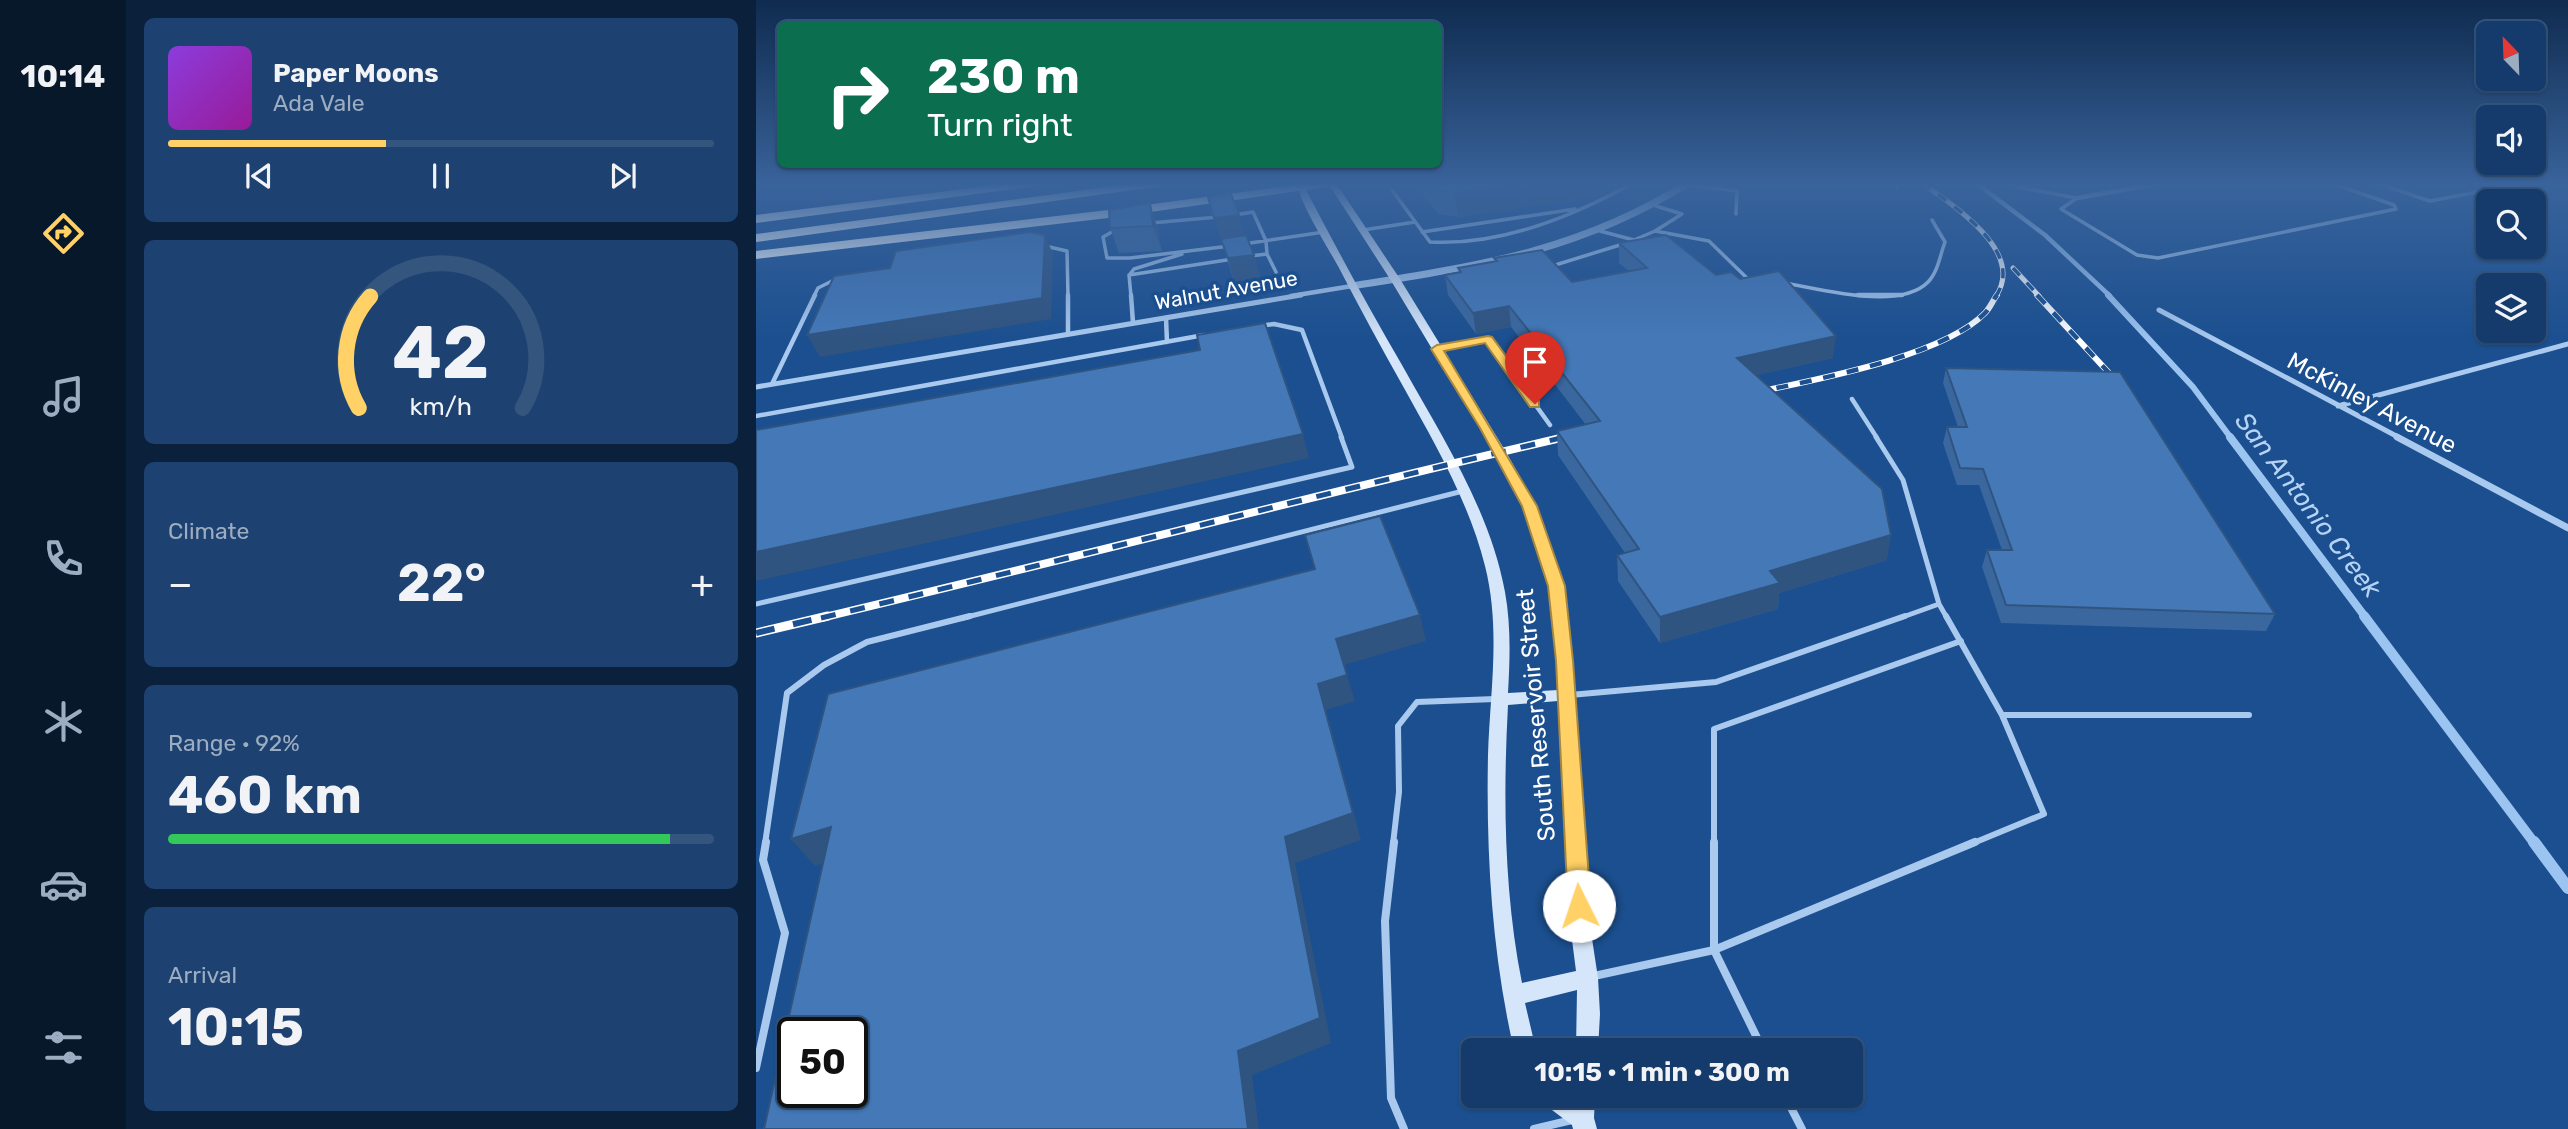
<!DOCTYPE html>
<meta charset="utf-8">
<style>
body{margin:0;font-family:Rubik,sans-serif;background:#1d4271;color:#f1f3f6;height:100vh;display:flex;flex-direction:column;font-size:26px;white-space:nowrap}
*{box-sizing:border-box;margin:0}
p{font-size:23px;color:#9dadc1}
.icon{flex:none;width:38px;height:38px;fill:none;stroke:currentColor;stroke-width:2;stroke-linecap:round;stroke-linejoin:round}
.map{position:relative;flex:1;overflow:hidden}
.side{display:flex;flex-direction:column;gap:18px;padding:18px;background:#0b203b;width:630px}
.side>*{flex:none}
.banner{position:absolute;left:21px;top:21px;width:665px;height:147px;border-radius:10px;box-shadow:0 2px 5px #0004,0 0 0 2px #33557e;background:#0b6e4f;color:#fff;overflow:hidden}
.needle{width:46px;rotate:337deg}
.buttons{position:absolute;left:1720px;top:21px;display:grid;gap:14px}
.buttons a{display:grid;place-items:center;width:70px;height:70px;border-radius:10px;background:#143b6b;box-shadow:0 2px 5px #0004,0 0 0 2px #33557e;font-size:35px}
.speed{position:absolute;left:21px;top:1017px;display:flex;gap:14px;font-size:35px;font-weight:700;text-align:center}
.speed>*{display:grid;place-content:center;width:91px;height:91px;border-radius:50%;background:#143b6b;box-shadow:0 2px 5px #0004,0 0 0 2px #33557e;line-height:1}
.speed .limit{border:4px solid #111;border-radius:10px;background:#fff;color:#111}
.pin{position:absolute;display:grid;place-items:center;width:60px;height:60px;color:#fff;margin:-72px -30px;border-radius:50% 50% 50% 0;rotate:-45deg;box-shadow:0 0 7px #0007}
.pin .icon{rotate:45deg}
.me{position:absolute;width:77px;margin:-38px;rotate:356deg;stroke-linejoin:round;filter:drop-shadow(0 0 5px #0008)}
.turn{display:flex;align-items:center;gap:24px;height:147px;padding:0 35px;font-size:32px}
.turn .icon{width:91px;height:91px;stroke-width:2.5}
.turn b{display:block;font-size:49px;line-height:60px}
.big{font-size:52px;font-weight:700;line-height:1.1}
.side .tile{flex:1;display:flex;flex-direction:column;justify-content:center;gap:10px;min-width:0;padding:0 24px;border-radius:10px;background:#1d4271}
.side .dial{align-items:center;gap:0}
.dial svg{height:182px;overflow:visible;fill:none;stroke:#33557e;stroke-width:7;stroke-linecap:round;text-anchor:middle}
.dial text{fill:#f1f3f6;stroke:none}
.song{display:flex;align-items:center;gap:21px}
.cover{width:84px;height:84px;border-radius:10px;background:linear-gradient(135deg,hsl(270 70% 55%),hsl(300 70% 35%))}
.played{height:7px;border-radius:4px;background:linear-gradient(90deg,#ffd166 40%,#33557e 40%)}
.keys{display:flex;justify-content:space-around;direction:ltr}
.heat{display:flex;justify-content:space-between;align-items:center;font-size:38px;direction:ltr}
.charge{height:10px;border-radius:5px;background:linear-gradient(90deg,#34c759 92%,#33557e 0)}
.trip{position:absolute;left:705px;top:1038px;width:402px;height:70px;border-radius:10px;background:#143b6b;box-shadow:0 2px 5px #0004,0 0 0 2px #33557e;font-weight:700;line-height:70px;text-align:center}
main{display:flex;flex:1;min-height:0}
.tabs{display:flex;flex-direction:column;width:126px;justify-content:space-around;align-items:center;background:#08182b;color:#9dadc1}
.tabs .icon{width:49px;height:49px}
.tabs .selected{color:#ffd166}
.tabs b{font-size:32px;color:#f1f3f6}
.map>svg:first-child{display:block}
</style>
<main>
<nav class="tabs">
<b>10:14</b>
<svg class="icon selected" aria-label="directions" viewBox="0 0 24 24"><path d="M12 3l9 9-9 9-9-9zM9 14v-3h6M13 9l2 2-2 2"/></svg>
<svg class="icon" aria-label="music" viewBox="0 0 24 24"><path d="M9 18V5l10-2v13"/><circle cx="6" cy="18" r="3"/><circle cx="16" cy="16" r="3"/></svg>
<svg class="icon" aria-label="phone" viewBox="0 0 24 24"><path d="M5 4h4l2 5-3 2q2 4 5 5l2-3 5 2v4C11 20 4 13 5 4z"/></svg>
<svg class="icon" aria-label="climate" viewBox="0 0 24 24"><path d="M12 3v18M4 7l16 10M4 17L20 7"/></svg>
<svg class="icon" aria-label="car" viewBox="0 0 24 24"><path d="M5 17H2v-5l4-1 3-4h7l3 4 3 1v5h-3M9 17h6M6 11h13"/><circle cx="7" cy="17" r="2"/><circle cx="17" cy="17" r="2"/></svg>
<svg class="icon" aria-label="filters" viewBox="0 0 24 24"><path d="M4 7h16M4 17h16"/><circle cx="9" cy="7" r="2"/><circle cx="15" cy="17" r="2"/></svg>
</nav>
<section class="side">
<div class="tile">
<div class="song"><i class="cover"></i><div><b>Paper Moons</b><p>Ada Vale</p></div></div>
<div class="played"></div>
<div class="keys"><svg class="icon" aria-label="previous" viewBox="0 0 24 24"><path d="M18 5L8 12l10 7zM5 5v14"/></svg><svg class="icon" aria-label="pause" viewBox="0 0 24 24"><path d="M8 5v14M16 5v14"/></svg><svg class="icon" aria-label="next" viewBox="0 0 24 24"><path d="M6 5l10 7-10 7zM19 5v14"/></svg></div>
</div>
<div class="tile dial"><svg viewBox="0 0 100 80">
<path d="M14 69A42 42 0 1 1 86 69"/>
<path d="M14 69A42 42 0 0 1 19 20" stroke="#ffd166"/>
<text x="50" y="56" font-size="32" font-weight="700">42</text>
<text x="50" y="72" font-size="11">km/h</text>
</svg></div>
<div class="tile"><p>Climate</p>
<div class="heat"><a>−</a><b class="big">22°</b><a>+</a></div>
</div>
<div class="tile"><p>Range · 92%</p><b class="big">460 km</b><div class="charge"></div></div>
<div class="tile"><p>Arrival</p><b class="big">10:15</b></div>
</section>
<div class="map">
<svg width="1812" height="1129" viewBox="0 0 1812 1129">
<rect width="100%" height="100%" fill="#1b4f8f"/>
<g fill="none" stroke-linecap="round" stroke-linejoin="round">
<!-- stream-far4 -->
<path stroke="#9cc4f0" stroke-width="4.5" d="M 1220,183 L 1289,235 L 1354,296"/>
<!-- stream-far3 -->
<path stroke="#9cc4f0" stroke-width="6" d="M 1352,295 L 1437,387 L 1475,438"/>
<!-- stream-far2 -->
<path stroke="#9cc4f0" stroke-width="8" d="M 1474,437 L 1610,618"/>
<!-- stream-far1 -->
<path stroke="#9cc4f0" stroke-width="10" d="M 1608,616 L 1779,844"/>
<!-- stream -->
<path stroke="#9cc4f0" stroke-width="12" d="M 1778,842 L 1812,888"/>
<!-- service-far4 -->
<path stroke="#a9c9ee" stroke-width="3.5" d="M 1138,183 L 1141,187
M 1255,183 L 1262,187 L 1288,183
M 1620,183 L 1674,201 L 1768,183
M 929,185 L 981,191 L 980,214
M 1262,187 L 1321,198
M 636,190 L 674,242 C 745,246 816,217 877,183
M 1321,198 L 1305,209 L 1381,255 L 1402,258 L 1640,209 L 1638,205 L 1575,183
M 478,215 L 497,212 L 510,241 L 511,254
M 395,223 L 462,217
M 361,229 L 347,237 L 351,258 L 374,258 L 474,246
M 607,230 L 659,222
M 844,231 L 878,240 L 876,241
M 899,231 L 926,214 L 900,206
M 666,232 L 819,209
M 878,240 L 899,231 L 953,241 L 993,280
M 487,244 L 568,232
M 289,246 L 311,251 L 312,296
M 494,256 L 511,254 L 520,272
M 796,266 L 867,244
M 374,274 L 378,269 L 426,254
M 1029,283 C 1065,289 1144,311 1172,282 C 1182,272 1184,255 1189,242 L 1176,220
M 58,296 L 62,288 L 80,279
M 375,296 L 373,275 L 477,259"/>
<!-- service-far3 -->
<path stroke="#a9c9ee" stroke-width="4.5" d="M 312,295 L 312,334
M 375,295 L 377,323
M 1102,295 L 1146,295
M 410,318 L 411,342
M 503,326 L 518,324 L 546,330 L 586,438
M 681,349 L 732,339 L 794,425
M 16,384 L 59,295
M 1096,399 L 1121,438
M 0,416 L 448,335"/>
<!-- service-far2 -->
<path stroke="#a9c9ee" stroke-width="5" d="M 1120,437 L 1147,480 L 1183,604 L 1191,618
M 0,604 L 596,467 L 585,437
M 207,618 L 707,491
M 1144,618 L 1183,604"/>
<!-- service-far1 -->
<path stroke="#a9c9ee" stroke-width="6" d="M 1190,616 L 1246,715 L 1288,814 L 1215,844
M 814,695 L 960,682 L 1149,616
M 1246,715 L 1493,715
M 9,844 L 31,693 L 68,665 L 111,642 L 214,616
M 637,844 L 643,792 L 642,726 L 661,702 L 739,699
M 958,844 L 958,729 L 1205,641"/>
<!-- service -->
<path stroke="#a9c9ee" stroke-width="8" d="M 638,842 L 629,921 L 635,1098 L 648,1129
M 958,842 L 958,950 L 1007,1050
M 838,976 L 958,950 L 1219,842
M 0,1068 L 29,933 L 7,860 L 10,842
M 1029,1096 L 1046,1129
M 778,1129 L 816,1120"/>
<!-- minor-far2 -->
<path stroke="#a9c9ee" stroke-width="4.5" d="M 1321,198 L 1407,183
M 535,296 L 596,286"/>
<!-- minor-far1 -->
<path stroke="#a9c9ee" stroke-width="5" d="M 1403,310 L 1644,438
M 0,387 L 545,295
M 1582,406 L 1812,344"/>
<!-- minor -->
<path stroke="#a9c9ee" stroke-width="7" d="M 1641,437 L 1812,528"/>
<!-- tertiary -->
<path stroke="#a9c9ee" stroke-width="7" d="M 596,286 C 720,266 823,252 932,183"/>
<!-- secondary -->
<path fill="#d6e6fa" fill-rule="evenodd" d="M 572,183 L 580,183 L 644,279 L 750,452 L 780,506 L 808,586 L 819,695 L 835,932 L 842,978 L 844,1014 L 842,1050 L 820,1050 L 821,990 L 769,1003 L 780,1050 L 758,1050 C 736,954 730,855 732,755 C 734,692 745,629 729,566 C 713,502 679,444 648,388 C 625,347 603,307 582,266 C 572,248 544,203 542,186 L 549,188 C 580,247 612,307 646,365 C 686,437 734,510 749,592 C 755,625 754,659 752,693 L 802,690 L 794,586 L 768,506 L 738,452 L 634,279 ZM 802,701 L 815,932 L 820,971 L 766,983 C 748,893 747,797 752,705 Z
M 784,1096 L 839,1096 L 838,1118 L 841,1129 L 817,1129 L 816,1125 L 788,1104 Z"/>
<!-- motorway -->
<path fill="#fff" fill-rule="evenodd" d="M 256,183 L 288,183 L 282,186 L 0,223 L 0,215 Z
M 382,183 L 412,183 L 406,186 L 0,242 L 0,234 Z
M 554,183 L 584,183 L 578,186 L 352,218 L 0,259 L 0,251 L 352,210 Z"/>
<defs>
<path id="rail-far3" d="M 1166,183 C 1196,205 1270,251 1240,296
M 1257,268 L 1283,296"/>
<path id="rail-far2" d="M 1281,295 L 1366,387
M 997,393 C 1057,380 1186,357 1229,313 C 1234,308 1237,300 1241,295
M 801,438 L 820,434"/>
<path id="rail-far1" d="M 65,618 C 313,559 560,495 809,437"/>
<path id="rail" d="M 0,633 L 72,616"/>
</defs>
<!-- rail-far3 casing -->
<use href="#rail-far3" stroke="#fff" stroke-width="5"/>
<!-- rail-far2 casing -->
<use href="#rail-far2" stroke="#fff" stroke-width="6"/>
<!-- rail-far1 casing -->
<use href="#rail-far1" stroke="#fff" stroke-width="8"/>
<!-- rail casing -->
<use href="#rail" stroke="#fff" stroke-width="9"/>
<!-- rail-far3 -->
<use href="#rail-far3" stroke="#1b4f8f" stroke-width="3.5" stroke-dasharray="10" stroke-linecap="butt"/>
<!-- rail-far2 -->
<use href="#rail-far2" stroke="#1b4f8f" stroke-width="4.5" stroke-dasharray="12" stroke-linecap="butt"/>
<!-- rail-far1 -->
<use href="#rail-far1" stroke="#1b4f8f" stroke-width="5" stroke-dasharray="15" stroke-linecap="butt"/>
<!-- rail -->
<use href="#rail" stroke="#1b4f8f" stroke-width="6" stroke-dasharray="19" stroke-linecap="butt"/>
</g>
<!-- wall -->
<path fill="#3a679d" d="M 658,183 L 852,183 L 852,191 L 845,195 L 702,217 L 682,214 Z
M 452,197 L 488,235 L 498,255 L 505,281 L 479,285 Z
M 353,210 L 401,227 L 406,251 L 363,253 L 354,228 Z
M 863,243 L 960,275 L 1077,358 L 1000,375 L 1131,560 L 1023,593 L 1022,609 L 904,643 L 862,581 L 861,555 L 869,553 L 802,455 L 801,431 L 830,425 L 755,327 L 720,334 L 692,295 L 689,275 L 703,272 L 702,268 L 739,261 L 738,258 L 816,282 L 873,271 L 863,263 Z
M 1190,368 L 1519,614 L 1510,631 L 1245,623 L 1226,567 L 1231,550 L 1246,550 L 1223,485 L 1201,485 L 1187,443 L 1191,427 L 1202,427 L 1187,383 Z"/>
<!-- shaded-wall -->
<path fill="#305480" d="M 766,183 L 852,183 L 852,191 L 845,195 L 702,217 L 698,193 Z
M 394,203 L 401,227 L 406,251 L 397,226 Z
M 483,215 L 489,240 L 466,243 L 458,218 Z
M 289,235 L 297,254 L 295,319 L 64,357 L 51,335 Z
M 498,255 L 505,281 L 479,285 L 472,258 Z
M 753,306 L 755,327 L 720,334 L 717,313 Z
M 1080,336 L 1077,358 L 980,380 L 981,358 Z
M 547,434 L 553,458 L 0,581 L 0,552 Z
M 1135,535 L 1131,560 L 1023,593 L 1022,609 L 904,643 L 904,617 L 1014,571 Z
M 664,615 L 670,641 L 588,665 L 580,639 Z
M 591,675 L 599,701 L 570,710 L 605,840 L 539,863 L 575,1043 L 496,1075 L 503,1129 L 492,1129 L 482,1051 L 562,684 Z
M 75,827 L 98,854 L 59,866 L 35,839 Z"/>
<!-- building -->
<path fill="#4478b7" stroke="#305480" stroke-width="2" fill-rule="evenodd" d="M 672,183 L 766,183 L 698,193 L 678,190 Z
M 475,194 L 483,215 L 458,218 L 452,197 Z
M 394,203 L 397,226 L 354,228 L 353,210 Z
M 274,232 L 289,235 L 286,298 L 51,335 L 78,276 L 134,268 L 140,251 Z
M 490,235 L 498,255 L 472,258 L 465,239 Z
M 910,235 L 960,275 L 975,272 L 984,279 L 1023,271 L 1080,336 L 981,358 L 1126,489 L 1135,535 L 1014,571 L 1024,583 L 904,617 L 861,555 L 883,549 L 801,431 L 844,421 L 753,306 L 717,313 L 689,275 L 705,272 L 702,268 L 741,261 L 738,258 L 786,250 L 816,282 L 891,268 L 863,243 Z
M 509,323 L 547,434 L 0,552 L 0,430 L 444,350 L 441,335 Z
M 1190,368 L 1364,372 L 1519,614 L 1250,605 L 1231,550 L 1256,550 L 1227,469 L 1204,468 L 1191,427 L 1211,427 Z
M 624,516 L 664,615 L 580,639 L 591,675 L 562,684 L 597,813 L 529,837 L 564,1018 L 482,1051 L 492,1129 L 8,1129 L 75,827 L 35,839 L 72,694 L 559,569 L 549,535 ZM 37,1032 L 96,1032 L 96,1092 L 37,1092 Z"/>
<!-- sky -->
<linearGradient id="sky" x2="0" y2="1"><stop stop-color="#0f2b4f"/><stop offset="0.54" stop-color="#39639b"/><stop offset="1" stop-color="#39639b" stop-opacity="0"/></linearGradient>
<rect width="1812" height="341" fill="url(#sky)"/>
<!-- route -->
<path fill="#ffd166" stroke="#a68842" stroke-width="2" d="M 732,336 L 736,337 L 783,401 L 783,407 L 774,407 L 729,343 L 688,351 L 781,506 L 809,586 L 817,661 L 835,906 L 831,913 L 823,916 L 815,913 L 812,906 L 800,661 L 792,586 L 766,506 L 724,428 L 675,349 L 681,345 Z"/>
<g text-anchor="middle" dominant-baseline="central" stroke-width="7" stroke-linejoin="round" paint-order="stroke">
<!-- far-street labels -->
<g font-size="21" fill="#fff" stroke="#1b4f8f">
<text transform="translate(470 290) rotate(-10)">Walnut Avenue</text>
</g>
<!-- street labels -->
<g font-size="24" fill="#fff" stroke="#1b4f8f">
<text transform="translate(1616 403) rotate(28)">McKinley Avenue</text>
<text transform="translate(780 715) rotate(-95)">South Reservoir Street</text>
</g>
<!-- water labels -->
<g font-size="26" font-style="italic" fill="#b5d3f5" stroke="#1b4f8f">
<text transform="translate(1552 505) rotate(53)">San Antonio Creek</text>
</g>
</g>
</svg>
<div class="buttons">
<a><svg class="needle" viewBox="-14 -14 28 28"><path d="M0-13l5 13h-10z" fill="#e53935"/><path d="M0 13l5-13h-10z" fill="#9dadc1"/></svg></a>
<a><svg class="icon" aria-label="sound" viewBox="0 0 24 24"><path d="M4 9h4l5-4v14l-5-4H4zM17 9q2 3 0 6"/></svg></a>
<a><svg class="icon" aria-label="search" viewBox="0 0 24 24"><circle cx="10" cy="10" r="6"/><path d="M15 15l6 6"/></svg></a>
<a><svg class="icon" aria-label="layers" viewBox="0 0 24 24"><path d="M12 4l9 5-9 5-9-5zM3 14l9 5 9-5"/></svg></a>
</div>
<div class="speed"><div class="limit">50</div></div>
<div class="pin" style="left:779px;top:404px;background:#d93025"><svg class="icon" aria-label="arrive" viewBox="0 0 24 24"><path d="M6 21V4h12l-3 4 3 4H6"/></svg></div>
<svg class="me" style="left:823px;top:906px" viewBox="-20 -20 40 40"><circle r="19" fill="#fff"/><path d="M0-13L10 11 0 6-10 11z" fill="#ffd166"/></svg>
<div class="trip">10:15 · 1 min · 300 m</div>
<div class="banner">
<div class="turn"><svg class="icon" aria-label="right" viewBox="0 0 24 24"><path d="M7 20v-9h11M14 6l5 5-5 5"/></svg><div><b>230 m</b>Turn right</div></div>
</div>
</div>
</main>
